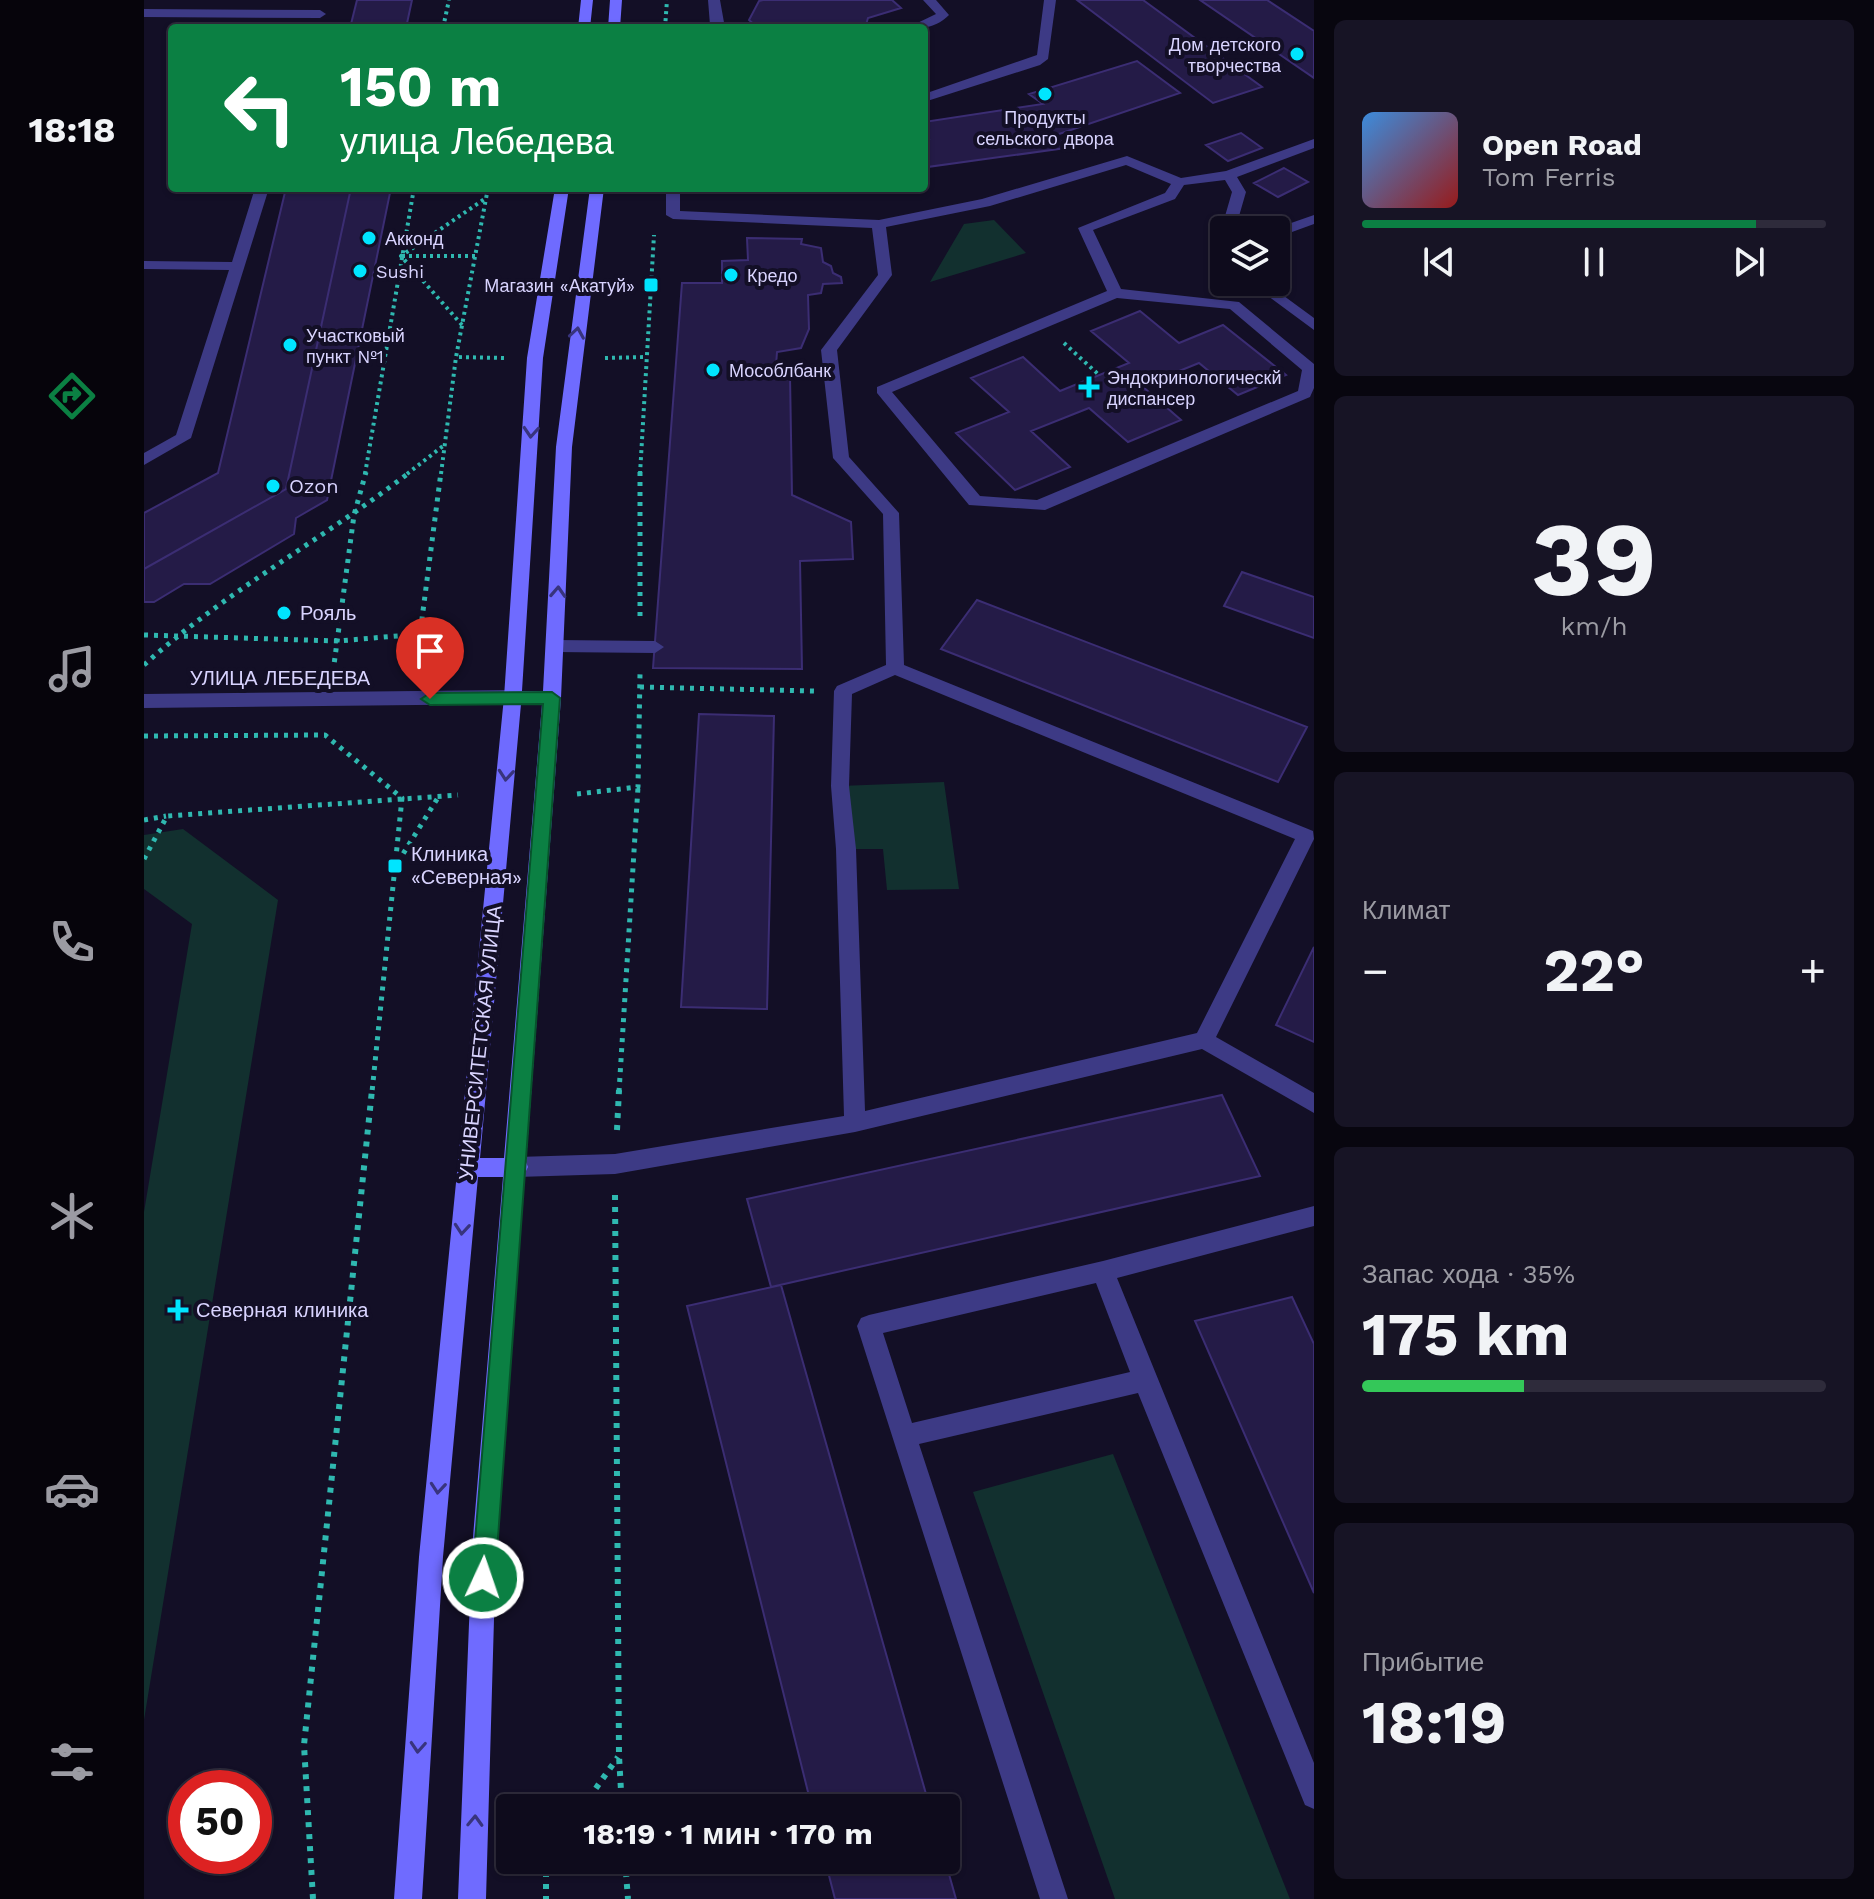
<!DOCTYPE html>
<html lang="ru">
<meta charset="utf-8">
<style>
body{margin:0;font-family:"Work Sans",sans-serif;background:#171425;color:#f1f3f6;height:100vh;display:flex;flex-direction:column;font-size:30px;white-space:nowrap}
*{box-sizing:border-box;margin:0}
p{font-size:26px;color:#9b9ba3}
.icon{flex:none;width:44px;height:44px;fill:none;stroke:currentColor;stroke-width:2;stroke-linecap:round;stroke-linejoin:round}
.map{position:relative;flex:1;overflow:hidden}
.sheet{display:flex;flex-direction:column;gap:20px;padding:20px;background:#08060f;width:560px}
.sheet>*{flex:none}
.hud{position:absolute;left:24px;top:24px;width:760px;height:168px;border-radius:8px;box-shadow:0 2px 6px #0004,0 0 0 2px #2e2b3b;background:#0b8043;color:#fff;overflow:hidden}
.tools{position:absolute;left:1066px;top:216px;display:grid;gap:16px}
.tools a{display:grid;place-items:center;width:80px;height:80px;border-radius:8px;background:#0e0b1c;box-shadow:0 2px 6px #0004,0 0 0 2px #2e2b3b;font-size:40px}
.speed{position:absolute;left:24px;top:1770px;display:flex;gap:16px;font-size:40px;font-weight:700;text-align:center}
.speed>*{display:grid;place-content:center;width:104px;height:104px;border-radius:50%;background:#0e0b1c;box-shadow:0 2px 6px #0004,0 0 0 2px #2e2b3b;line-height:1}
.speed .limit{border:12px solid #d22;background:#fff;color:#111}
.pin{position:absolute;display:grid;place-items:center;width:68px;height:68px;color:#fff;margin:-82px -34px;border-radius:50% 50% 50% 0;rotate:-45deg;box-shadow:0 0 8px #0007}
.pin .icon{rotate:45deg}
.me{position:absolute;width:88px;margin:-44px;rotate:3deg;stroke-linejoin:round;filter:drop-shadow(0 0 6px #0008)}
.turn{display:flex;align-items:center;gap:28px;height:168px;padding:0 40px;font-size:36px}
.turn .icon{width:104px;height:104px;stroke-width:2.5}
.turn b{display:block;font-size:56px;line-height:68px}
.big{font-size:60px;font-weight:700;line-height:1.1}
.sheet .card{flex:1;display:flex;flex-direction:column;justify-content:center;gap:12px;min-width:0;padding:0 28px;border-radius:12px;background:#171425}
.sheet .dial{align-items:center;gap:0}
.dial b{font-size:104px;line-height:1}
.song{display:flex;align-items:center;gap:24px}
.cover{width:96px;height:96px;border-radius:12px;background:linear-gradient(135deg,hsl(210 70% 55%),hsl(0 70% 35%))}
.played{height:8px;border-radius:4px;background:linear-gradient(90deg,#0b8043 85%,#2e2b3b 85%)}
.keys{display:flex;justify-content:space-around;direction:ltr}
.heat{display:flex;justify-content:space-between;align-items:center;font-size:44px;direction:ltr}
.charge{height:12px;border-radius:6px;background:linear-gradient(90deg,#34c759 35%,#2e2b3b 0)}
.trip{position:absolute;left:352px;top:1794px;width:464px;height:80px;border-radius:8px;background:#0e0b1c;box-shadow:0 2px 6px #0004,0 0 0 2px #2e2b3b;font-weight:700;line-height:80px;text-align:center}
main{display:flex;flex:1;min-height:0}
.tab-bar{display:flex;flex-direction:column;width:144px;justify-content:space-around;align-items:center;background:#06040b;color:#9b9ba3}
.tab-bar .icon{width:56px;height:56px}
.tab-bar .active{color:#0b8043}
.tab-bar b{font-size:36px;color:#f1f3f6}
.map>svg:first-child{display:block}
</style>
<main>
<nav class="tab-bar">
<b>18:18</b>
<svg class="icon active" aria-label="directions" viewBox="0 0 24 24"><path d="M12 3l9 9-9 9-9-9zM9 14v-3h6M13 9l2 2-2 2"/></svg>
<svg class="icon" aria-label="music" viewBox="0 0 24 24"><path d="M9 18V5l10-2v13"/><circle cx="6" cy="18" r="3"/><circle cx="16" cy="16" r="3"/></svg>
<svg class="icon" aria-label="phone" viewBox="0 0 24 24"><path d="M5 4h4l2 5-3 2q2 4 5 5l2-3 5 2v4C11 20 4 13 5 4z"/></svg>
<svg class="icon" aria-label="climate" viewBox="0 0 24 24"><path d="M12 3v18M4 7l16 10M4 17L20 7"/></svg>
<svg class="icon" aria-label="car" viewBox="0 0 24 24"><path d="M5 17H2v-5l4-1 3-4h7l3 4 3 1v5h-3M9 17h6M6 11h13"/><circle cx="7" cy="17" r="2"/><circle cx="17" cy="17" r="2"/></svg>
<svg class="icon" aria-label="filters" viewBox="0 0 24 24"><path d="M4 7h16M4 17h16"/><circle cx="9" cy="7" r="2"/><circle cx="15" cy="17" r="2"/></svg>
</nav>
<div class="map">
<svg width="1170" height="1899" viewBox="0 0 1170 1899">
<rect width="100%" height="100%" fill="#130f26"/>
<!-- green -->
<path fill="#12302f" d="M 850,220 L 882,253 L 786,282 L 820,224 Z
M 800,782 L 815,889 L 743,890 L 739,849 L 702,849 L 696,786 Z
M 39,829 L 134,900 L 0,1720 L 0,1212 L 48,924 L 0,889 L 0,835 Z
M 969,1454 L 1146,1899 L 971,1899 L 829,1492 Z"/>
<!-- building -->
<path fill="#241b47" stroke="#3b2d73" stroke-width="2" d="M 213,0 L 268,0 L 262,28 L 206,28 Z
M 619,0 L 748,0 L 757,8 L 724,18 L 721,28 L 614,28 L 605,20 L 615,1 Z
M 933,0 L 999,0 L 1118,87 L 1069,103 Z
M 1056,0 L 1123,0 L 1170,31 L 1170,78 Z
M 993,61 L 1036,93 L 912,135 L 922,148 L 784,167 L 783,181 L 780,181 L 780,139 L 785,139 L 780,122 L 899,104 L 885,94 Z
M 1097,133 L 1118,148 L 1084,161 L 1062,145 Z
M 1140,168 L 1164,182 L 1134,197 L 1110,183 Z
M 142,188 L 207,188 L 142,489 L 0,569 L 0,513 L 74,473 Z
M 207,188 L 247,188 L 183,500 L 152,518 L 150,534 L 66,584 L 40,584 L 10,602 L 0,602 L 0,569 L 142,489 Z
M 603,238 L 658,239 L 657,244 L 677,248 L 679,262 L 687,266 L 689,273 L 697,277 L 698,283 L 679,284 L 677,293 L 664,295 L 665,329 L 657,348 L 633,352 L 631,379 L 646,376 L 648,495 L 707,522 L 709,559 L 656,561 L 658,669 L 509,668 L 538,283 L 578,283 L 578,261 L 604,260 Z
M 996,311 L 1035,343 L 1079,325 L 1142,375 L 1094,395 L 1055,363 L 998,386 L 1037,420 L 984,442 L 945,408 L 887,431 L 926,467 L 871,490 L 812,433 L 865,412 L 827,378 L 879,357 L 916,391 L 985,363 L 947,331 Z
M 1098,572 L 1170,597 L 1170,638 L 1080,606 Z
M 833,600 L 1163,727 L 1134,782 L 797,649 Z
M 555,714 L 630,716 L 623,1009 L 537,1007 Z
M 1170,947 L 1170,1042 L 1132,1025 Z
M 1078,1095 L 1116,1176 L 627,1287 L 603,1199 Z
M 637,1285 L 656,1352 L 786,1808 L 668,1808 L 543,1306 Z
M 1148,1297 L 1170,1344 L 1170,1593 L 1051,1321 Z
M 681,1860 L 801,1860 L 812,1899 L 691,1899 Z"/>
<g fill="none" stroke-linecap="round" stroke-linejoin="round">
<!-- path-far2 -->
<path stroke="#2fb8b0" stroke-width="4" stroke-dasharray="3 4" stroke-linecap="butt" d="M 299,28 L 305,0
M 521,28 L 523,0
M 344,188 L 312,357 L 360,358
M 258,256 L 333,256
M 318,325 L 257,256 L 342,198
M 920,343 L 955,375
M 461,358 L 501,357
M 221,474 L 270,188
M 263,474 L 299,446
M 297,474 L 312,357
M 496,474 L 510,235"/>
<!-- path-far1 -->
<path stroke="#2fb8b0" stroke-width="5" stroke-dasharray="4 6" stroke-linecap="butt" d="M 496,472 L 496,620
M 0,635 L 194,641 L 276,634 L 297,472
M 0,665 C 81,592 179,539 266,472
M 189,672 L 210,515 L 222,472
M 496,687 L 670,691
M 0,736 L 181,735 L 258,798 L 228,1092
M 433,794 L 494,787 L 496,674
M 0,820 L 22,816
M 0,859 L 23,816 L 314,795
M 254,862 L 295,796
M 475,1092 L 494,787"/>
<!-- path -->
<path stroke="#2fb8b0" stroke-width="6" stroke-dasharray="5 7" stroke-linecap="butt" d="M 473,1130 L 475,1090
M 471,1195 L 475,1756 L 478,1808
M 438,1808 L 474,1757
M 402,1860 L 402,1899
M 481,1860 L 484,1899
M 169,1899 L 160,1745 L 228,1090"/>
<!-- service -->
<path fill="#3d3a85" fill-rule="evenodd" d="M 564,0 L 576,0 L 581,28 L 568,28 L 566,25 Z
M 779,0 L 792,0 L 805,15 C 792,28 780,28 763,28 L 792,14 Z
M 900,0 L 912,0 L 904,59 L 896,65 L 780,102 L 780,94 L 893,55 Z
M 0,9 L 176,10 L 182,14 L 176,18 L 0,17 Z
M 1170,139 L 1170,148 L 1093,177 L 1102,192 L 1091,230 L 1080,230 L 1080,233 L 1077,230 L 1088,192 L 1081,180 L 1040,185 L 1031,199 L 949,230 L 977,289 L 1095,302 L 1170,364 L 1170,388 L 1166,397 L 901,510 L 825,505 L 733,393 L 733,387 L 963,291 L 934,228 L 1021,193 L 1027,184 L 982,165 L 846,206 L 742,227 L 748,275 L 693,350 L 705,457 L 755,513 L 760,665 L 1169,831 L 1170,839 L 1072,1037 L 1170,1093 L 1170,1113 L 1058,1049 L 711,1132 L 471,1174 L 373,1177 L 365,1174 L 362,1167 L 365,1160 L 373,1157 L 471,1154 L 700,1116 L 692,849 L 687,786 L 690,691 L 693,686 L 742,665 L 739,514 L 689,458 L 677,350 L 734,275 L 728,228 L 529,219 L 522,215 L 522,188 L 536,188 L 536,211 L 735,220 L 838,199 L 983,156 L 1037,178 L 1082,171 ZM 973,298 L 1086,309 L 1158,370 L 1154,391 L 893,500 L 836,496 L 748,392 ZM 751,675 L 1151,839 L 1053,1033 L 721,1111 L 712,849 L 705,786 L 708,694 Z
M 111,188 L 125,188 L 47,438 L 0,465 L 0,453 L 32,435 L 85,270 L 0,269 L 0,261 L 88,262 Z
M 1170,215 L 1170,224 L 1137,236 L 1132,237 L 1132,230 L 1127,230 Z
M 1080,239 L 1080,262 L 1069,255 L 1073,243 Z
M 1105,282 L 1121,282 L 1170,318 L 1170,330 Z
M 411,640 L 511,641 L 520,647 L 511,653 L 411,652 L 402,646 Z
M 1170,1206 L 1170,1226 L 973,1278 L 1170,1763 L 1170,1809 L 1161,1805 L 994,1393 L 775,1444 L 924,1899 L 896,1899 L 713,1326 L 717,1318 L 725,1315 L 959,1261 ZM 952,1283 L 986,1372 L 768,1423 L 739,1333 Z"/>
<!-- minor -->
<path fill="#3d3a85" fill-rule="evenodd" d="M 369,690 L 378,697 L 369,704 L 0,708 L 0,694 Z"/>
<!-- secondary -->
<path fill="#6f6bff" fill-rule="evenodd" d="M 437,0 L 449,0 L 446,28 L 434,28 Z
M 466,0 L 478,0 L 476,28 L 464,28 Z
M 411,188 L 425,188 L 399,358 L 378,691 L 399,691 L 412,447 L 446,188 L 460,188 L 428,447 L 417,698 L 382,1162 L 384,1167 L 381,1173 L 352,1549 L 342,1899 L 314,1899 L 328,1549 L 359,1177 L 334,1177 L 299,1557 L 278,1899 L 250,1899 L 275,1557 L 360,697 L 383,358 ZM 377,704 L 398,704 L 360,1158 L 336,1158 Z"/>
</g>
<!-- one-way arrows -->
<defs><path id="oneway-chevron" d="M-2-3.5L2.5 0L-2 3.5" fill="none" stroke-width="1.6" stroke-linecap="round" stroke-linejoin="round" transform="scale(2)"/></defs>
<g stroke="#38347d">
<use href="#oneway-chevron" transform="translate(433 333) rotate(-81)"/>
<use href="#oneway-chevron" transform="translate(387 432) rotate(94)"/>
<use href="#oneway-chevron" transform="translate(414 592) rotate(-87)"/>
<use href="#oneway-chevron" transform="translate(362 775) rotate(95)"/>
<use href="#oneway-chevron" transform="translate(318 1229) rotate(95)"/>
<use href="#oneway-chevron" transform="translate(294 1488) rotate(95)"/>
<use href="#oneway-chevron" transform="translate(274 1747) rotate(94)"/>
<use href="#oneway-chevron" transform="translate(331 1821) rotate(-88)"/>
</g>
<!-- route -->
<path fill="#0b8043" stroke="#07532c" stroke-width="2" d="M 408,692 L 416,698 L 351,1578 L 347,1586 L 339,1590 L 331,1586 L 328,1578 L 399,704 L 286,705 L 277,699 L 286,693 Z"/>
<!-- markers -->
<g fill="#00e5ff" stroke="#130f26" stroke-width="3">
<circle cx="1153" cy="54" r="8"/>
<circle cx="901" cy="94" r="8"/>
<circle cx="225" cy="238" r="8"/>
<circle cx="216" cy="271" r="8"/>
<circle cx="587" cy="275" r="8"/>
<rect x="499" y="277" width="16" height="16" rx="4"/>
<circle cx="146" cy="345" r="8"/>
<circle cx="569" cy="370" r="8"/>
<path d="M941 375h8v8h8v8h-8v8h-8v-8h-8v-8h8z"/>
<circle cx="129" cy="486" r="8"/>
<circle cx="140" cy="613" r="8"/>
<rect x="243" y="858" width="16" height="16" rx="4"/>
<path d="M30 1298h8v8h8v8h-8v8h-8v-8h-8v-8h8z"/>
</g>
<g text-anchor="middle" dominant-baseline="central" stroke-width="8" stroke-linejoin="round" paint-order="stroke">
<!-- far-poi labels -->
<g font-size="18" fill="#d9d4ff" stroke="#130f26" text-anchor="start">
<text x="1137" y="44" text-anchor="end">Дом детского<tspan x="1137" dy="21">творчества</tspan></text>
<text x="901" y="117" text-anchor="middle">Продукты<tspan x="901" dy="21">сельского двора</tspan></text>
<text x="241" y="238">Акконд</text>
<text x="232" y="271">Sushi</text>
<text x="603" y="275">Кредо</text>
<text x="491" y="285" text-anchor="end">Магазин «Акатуй»</text>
<text x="162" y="335">Участковый<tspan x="162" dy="21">пункт №1</tspan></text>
<text x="585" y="370">Мособлбанк</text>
<text x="963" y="377">Эндокринологическй<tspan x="963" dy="21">диспансер</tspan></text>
</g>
<!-- poi labels -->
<g font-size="20" fill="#d9d4ff" stroke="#130f26" text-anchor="start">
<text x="145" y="486">Ozon</text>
<text x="156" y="613">Рояль</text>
<text x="267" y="854">Клиника<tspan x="267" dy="23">«Северная»</tspan></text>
<text x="52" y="1310">Северная клиника</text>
</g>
<!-- street labels -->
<g font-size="20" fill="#d9d4ff" stroke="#130f26">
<text x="136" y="678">УЛИЦА ЛЕБЕДЕВА</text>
<text transform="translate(336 1043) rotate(-84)">УНИВЕРСИТЕТСКАЯ УЛИЦА</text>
</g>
</g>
</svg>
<div class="tools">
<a><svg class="icon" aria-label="layers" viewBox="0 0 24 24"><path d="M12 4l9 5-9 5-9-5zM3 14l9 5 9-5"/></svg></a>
</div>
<div class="speed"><div class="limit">50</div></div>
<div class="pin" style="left:286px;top:699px;background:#d93025"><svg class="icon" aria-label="arrive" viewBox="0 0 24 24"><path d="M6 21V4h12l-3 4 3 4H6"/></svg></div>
<svg class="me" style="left:339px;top:1578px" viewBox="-20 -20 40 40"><circle r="17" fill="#0b8043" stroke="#fff" stroke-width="3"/><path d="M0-11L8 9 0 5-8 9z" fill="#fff"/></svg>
<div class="trip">18:19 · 1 мин · 170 m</div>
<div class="hud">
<div class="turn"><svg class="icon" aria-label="left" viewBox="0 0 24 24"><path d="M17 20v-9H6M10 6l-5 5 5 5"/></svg><div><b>150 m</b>улица Лебедева</div></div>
</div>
</div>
<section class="sheet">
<div class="card">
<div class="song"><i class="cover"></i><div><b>Open Road</b><p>Tom Ferris</p></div></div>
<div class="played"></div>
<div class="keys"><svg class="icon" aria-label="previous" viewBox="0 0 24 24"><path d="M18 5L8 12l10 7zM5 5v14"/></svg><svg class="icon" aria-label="pause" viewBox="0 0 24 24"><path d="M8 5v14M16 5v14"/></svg><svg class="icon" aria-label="next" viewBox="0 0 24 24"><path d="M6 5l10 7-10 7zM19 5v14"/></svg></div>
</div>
<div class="card dial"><b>39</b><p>km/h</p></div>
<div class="card"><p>Климат</p>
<div class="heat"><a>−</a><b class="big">22°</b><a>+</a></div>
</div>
<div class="card"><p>Запас хода · 35%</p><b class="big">175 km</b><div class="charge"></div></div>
<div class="card"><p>Прибытие</p><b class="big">18:19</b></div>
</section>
</main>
